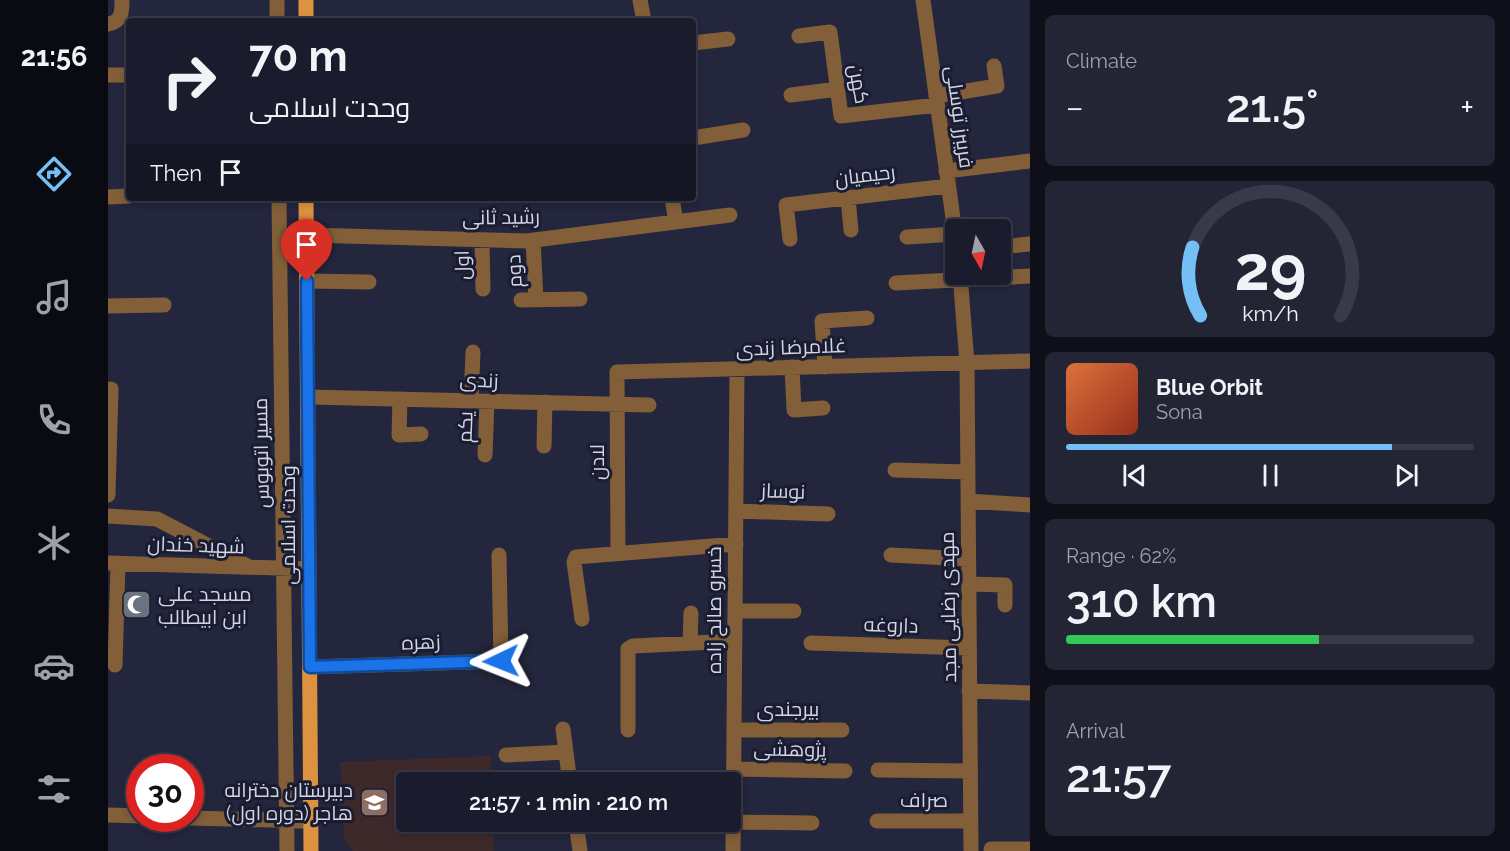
<!DOCTYPE html>
<meta charset="utf-8">
<style>
body{margin:0;font-family:Raleway,Cairo,sans-serif;background:#232535;color:#f1f3f6;height:100vh;display:flex;flex-direction:column;font-size:22px;white-space:nowrap}
*{box-sizing:border-box;margin:0}
p{font-size:20px;color:#9fa1aa}
.icon{flex:none;width:33px;height:33px;fill:none;stroke:currentColor;stroke-width:2;stroke-linecap:round;stroke-linejoin:round}
.map{position:relative;flex:1;overflow:hidden}
.side{display:flex;flex-direction:column;gap:15px;padding:15px;background:#0e0f19;width:480px}
.side>*{flex:none}
.banner{position:absolute;left:18px;top:18px;width:570px;height:183px;border-radius:6px;box-shadow:0 3px 9px #0003,0 0 0 2px #383a49;background:#1a1c2d;color:#f1f3f6;overflow:hidden}
.needle{width:39px;rotate:171deg}
.tools{position:absolute;left:837px;top:219px;display:grid;gap:12px}
.tools a{display:grid;place-items:center;width:66px;height:66px;border-radius:6px;background:#1a1c2d;box-shadow:0 3px 9px #0003,0 0 0 2px #383a49;font-size:30px}
.speed{position:absolute;left:18px;top:754px;display:flex;gap:12px;font-size:30px;font-weight:700;text-align:center}
.speed>*{display:grid;place-content:center;width:78px;height:78px;border-radius:50%;background:#1a1c2d;box-shadow:0 3px 9px #0003,0 0 0 2px #383a49;line-height:1}
.speed .limit{border:9px solid #d22;background:#fff;color:#111}
.pin{position:absolute;display:grid;place-items:center;width:51px;height:51px;color:#fff;margin:-62px -26px;border-radius:50% 50% 50% 0;rotate:-45deg;box-shadow:0 0 6px #0007}
.pin .icon{rotate:45deg}
.me{position:absolute;width:66px;margin:-33px;rotate:268deg;stroke-linejoin:round;filter:drop-shadow(0 0 4px #0008)}
.turn{display:flex;align-items:center;gap:21px;height:126px;padding:0 24px;font-size:27px}
.turn .icon{width:78px;height:78px;stroke-width:2.5}
.turn b{display:block;font-size:42px;line-height:51px}
.then{display:flex;align-items:center;height:57px;padding:0 24px;background:#0003;gap:12px;font-size:22px}
.big{font-size:45px;font-weight:600;line-height:1.1}
.side .card{flex:1;display:flex;flex-direction:column;justify-content:center;gap:9px;min-width:0;padding:0 21px;border-radius:9px;background:#232535}
.side .dial{align-items:center;gap:0}
.dial svg{height:156px;overflow:visible;fill:none;stroke:#383a49;stroke-width:7;stroke-linecap:round;text-anchor:middle}
.dial text{fill:#f1f3f6;stroke:none}
.song{display:flex;align-items:center;gap:18px}
.cover{width:72px;height:72px;border-radius:9px;background:linear-gradient(135deg,hsl(20 70% 55%),hsl(10 70% 35%))}
.played{height:6px;border-radius:3px;background:linear-gradient(90deg,#74c0f6 80%,#383a49 80%)}
.keys{display:flex;justify-content:space-around;direction:ltr}
.heat{display:flex;justify-content:space-between;align-items:center;font-size:33px;direction:ltr}
.charge{height:9px;border-radius:4px;background:linear-gradient(90deg,#34c759 62%,#383a49 0)}
.trip{position:absolute;left:288px;top:772px;width:345px;height:60px;border-radius:6px;background:#1a1c2d;box-shadow:0 3px 9px #0003,0 0 0 2px #383a49;font-weight:600;line-height:60px;text-align:center}
main{display:flex;flex:1;min-height:0}
.menu{display:flex;flex-direction:column;width:108px;justify-content:space-around;align-items:center;background:#0a0b12;color:#9fa1aa}
.menu .icon{width:42px;height:42px}
.menu .selected{color:#74c0f6}
.menu b{font-size:27px;color:#f1f3f6}
.map>svg:first-child{display:block}
</style>
<main>
<nav class="menu">
<b>21:56</b>
<svg class="icon selected" aria-label="directions" viewBox="0 0 24 24"><path d="M12 3l9 9-9 9-9-9zM9 14v-3h6M13 9l2 2-2 2"/></svg>
<svg class="icon" aria-label="music" viewBox="0 0 24 24"><path d="M9 18V5l10-2v13"/><circle cx="6" cy="18" r="3"/><circle cx="16" cy="16" r="3"/></svg>
<svg class="icon" aria-label="phone" viewBox="0 0 24 24"><path d="M5 4h4l2 5-3 2q2 4 5 5l2-3 5 2v4C11 20 4 13 5 4z"/></svg>
<svg class="icon" aria-label="climate" viewBox="0 0 24 24"><path d="M12 3v18M4 7l16 10M4 17L20 7"/></svg>
<svg class="icon" aria-label="car" viewBox="0 0 24 24"><path d="M5 17H2v-5l4-1 3-4h7l3 4 3 1v5h-3M9 17h6M6 11h13"/><circle cx="7" cy="17" r="2"/><circle cx="17" cy="17" r="2"/></svg>
<svg class="icon" aria-label="filters" viewBox="0 0 24 24"><path d="M4 7h16M4 17h16"/><circle cx="9" cy="7" r="2"/><circle cx="15" cy="17" r="2"/></svg>
</nav>
<div class="map">
<svg width="922" height="851" viewBox="0 0 922 851">
<rect width="100%" height="100%" fill="#23263c"/>
<!-- education -->
<path fill="#3d2929" d="M 382,756 L 383,783 L 298,783 L 298,822 L 385,822 L 386,851 L 245,851 L 236,840 L 232,762 Z"/>
<g fill="none" stroke-linecap="round" stroke-linejoin="round">
<!-- minor -->
<path stroke="#825e39" stroke-width="15" d="M 169,0 L 169,21
M 532,0 L 536,21
M 815,0 L 848,240
M 0,24 C 14,22 14,12 14,0
M 691,36 L 722,32 L 733,116 L 829,105
M 585,43 L 620,39
M 0,75 L 21,75
M 683,95 L 730,89
M 828,96 L 889,86 L 886,66
M 585,138 L 635,130
M 838,171 L 922,161
M 0,197 L 21,196
M 171,198 L 179,851
M 564,198 L 568,222
M 740,198 L 743,230
M 199,235 L 419,241 L 622,215
M 799,237 L 847,234
M 682,239 L 678,205 L 840,186
M 374,240 L 375,289
M 425,240 L 428,300
M 892,247 L 922,244
M 852,274 L 859,363 L 863,851
M 199,281 L 261,282
M 788,283 L 922,276
M 413,300 L 472,299
M 0,306 L 56,305
M 684,367 L 686,410 L 715,408
M 717,367 L 714,321 L 759,318
M 200,397 L 541,405
M 292,399 L 291,435 L 313,434
M 363,401 L 365,352
M 436,446 L 437,402
M 377,455 L 379,401
M 787,470 L 859,472
M 0,495 L 3,389
M 860,501 L 922,505
M 628,511 L 720,514
M 0,516 L 49,519 L 141,567
M 510,553 L 509,372 L 922,361
M 783,555 L 860,559
M 0,563 L 201,569
M 861,584 L 897,585 L 897,605
M 627,611 L 686,611
M 474,619 L 466,562 L 468,557 L 628,544
M 582,643 L 583,613
M 703,643 L 861,648
M 7,665 L 10,564
M 202,667 L 393,661 L 391,555
M 861,691 L 922,693
M 455,729 L 462,783
M 520,730 L 520,649 L 525,646 L 627,641
M 626,730 L 734,730
M 398,755 L 458,752
M 626,769 L 737,771
M 770,770 L 862,771
M 493,783 L 504,781
M 0,815 L 32,816
M 82,818 L 203,821
M 769,821 L 862,821
M 468,822 L 472,851
M 625,822 L 704,823
M 883,849 L 922,849
M 625,851 L 629,369"/>
<!-- major -->
<path stroke="#dd923f" stroke-width="15" d="M 198,21 L 198,0
M 198,198 L 203,851"/>
</g>
<g fill="none" stroke-linecap="round" stroke-linejoin="round">
<defs>
<path id="route" d="M 199,281 L 202,667 L 393,661"/>
</defs>
<!-- route casing -->
<use href="#route" stroke="#114b97" stroke-width="15"/>
<!-- route -->
<use href="#route" stroke="#1a73e8" stroke-width="10"/>
</g>
<!-- icons -->
<defs>
<symbol id="mosque-square" viewBox="-11 -11 22 22"><rect x="-9" y="-9" width="18" height="18" rx="4" fill="#6b7280" stroke="#1a1c31"/><path d="M3.5-4.9A6 6 0 1 0 3.5 4.9A5 5 0 1 1 3.5-4.9Z" fill="#fff"/></symbol>
<symbol id="school-square" viewBox="-11 -11 22 22"><rect x="-9" y="-9" width="18" height="18" rx="4" fill="#8d6e63" stroke="#1a1c31"/><path d="M0-5L7-2L0 1L-7-2ZM-4 1L0 2.5L4 1V4Q0 6-4 4Z" fill="#fff"/></symbol>
</defs>
<g fill-rule="evenodd">
<use href="#mosque-square" x="12" y="588" width="33" height="33"/>
<use href="#school-square" x="250" y="786" width="33" height="33"/>
</g>
<g text-anchor="middle" dominant-baseline="central" stroke-width="6" stroke-linejoin="round" paint-order="stroke">
<!-- street labels -->
<g font-size="20" fill="#d2d5e4" stroke="#1a1c31">
<text transform="translate(751 84) rotate(80)">کهن</text>
<text transform="translate(852 117) rotate(82)">فریبرز توسلی</text>
<text transform="translate(757 175) rotate(-7)">رحیمیان</text>
<text transform="translate(393 217) rotate(-1)">رشید ثانی</text>
<text transform="translate(354 265) rotate(-91)">اول</text>
<text transform="translate(406 271) rotate(-93)">دوم</text>
<text transform="translate(683 347) rotate(-2)">غلامرضا زندی</text>
<text transform="translate(371 380) rotate(2)">زندی</text>
<text transform="translate(357 427) rotate(-88)">یکم</text>
<text transform="translate(153 453) rotate(-91)">مسیر اتوبوس</text>
<text transform="translate(489 462) rotate(-90)">لادن</text>
<text transform="translate(675 491) rotate(2)">نوساز</text>
<text transform="translate(180 525) rotate(-90)">وحدت اسلامی</text>
<text transform="translate(88 545) rotate(2)">شهید خندان</text>
<text transform="translate(840 607) rotate(-91)">مهدی رضایی مجد</text>
<text transform="translate(606 610) rotate(-90)">خسرو صالح زاده</text>
<text transform="translate(783 625) rotate(2)">داروغه</text>
<text transform="translate(313 642) rotate(-2)">زهره</text>
<text x="680" y="709">بیرجندی</text>
<text transform="translate(682 749) rotate(1)">پژوهشی</text>
<text x="816" y="800">صراف</text>
</g>
<!-- poi labels -->
<g font-size="20" fill="#d2d5e4" stroke="#1a1c31" text-anchor="start">
<text x="50" y="594">مسجد علی<tspan x="50" dy="23">ابن ابیطالب</tspan></text>
<text x="245" y="790" text-anchor="end">دبیرستان دخترانه<tspan x="245" dy="23">هاجر (دوره اول)</tspan></text>
</g>
</g>
</svg>
<div class="tools">
<a><svg class="needle" viewBox="-14 -14 28 28"><path d="M0-13l5 13h-10z" fill="#e53935"/><path d="M0 13l5-13h-10z" fill="#9fa1aa"/></svg></a>
</div>
<div class="speed"><div class="limit">30</div></div>
<div class="pin" style="left:199px;top:281px;background:#d93025"><svg class="icon" aria-label="arrive" viewBox="0 0 24 24"><path d="M6 21V4h12l-3 4 3 4H6"/></svg></div>
<svg class="me" style="left:393px;top:661px" viewBox="-20 -20 40 40"><path d="M0-17L14 15 0 8-14 15z" fill="#1a73e8" stroke="#fff" stroke-width="4"/></svg>
<div class="trip">21:57 · 1 min · 210 m</div>
<div class="banner">
<div class="turn"><svg class="icon" aria-label="right" viewBox="0 0 24 24"><path d="M7 20v-9h11M14 6l5 5-5 5"/></svg><div><b>70 m</b>وحدت اسلامی</div></div>
<div class="then">Then<svg class="icon" aria-label="arrive" viewBox="0 0 24 24"><path d="M6 21V4h12l-3 4 3 4H6"/></svg></div>
</div>
</div>
<section class="side">
<div class="card"><p>Climate</p>
<div class="heat"><a>−</a><b class="big">21.5°</b><a>+</a></div>
</div>
<div class="card dial"><svg viewBox="0 0 100 80">
<path d="M14 69A42 42 0 1 1 86 69"/>
<path d="M14 69A42 42 0 0 1 10 34" stroke="#74c0f6"/>
<text x="50" y="56" font-size="32" font-weight="700">29</text>
<text x="50" y="72" font-size="11">km/h</text>
</svg></div>
<div class="card">
<div class="song"><i class="cover"></i><div><b>Blue Orbit</b><p>Sona</p></div></div>
<div class="played"></div>
<div class="keys"><svg class="icon" aria-label="previous" viewBox="0 0 24 24"><path d="M18 5L8 12l10 7zM5 5v14"/></svg><svg class="icon" aria-label="pause" viewBox="0 0 24 24"><path d="M8 5v14M16 5v14"/></svg><svg class="icon" aria-label="next" viewBox="0 0 24 24"><path d="M6 5l10 7-10 7zM19 5v14"/></svg></div>
</div>
<div class="card"><p>Range · 62%</p><b class="big">310 km</b><div class="charge"></div></div>
<div class="card"><p>Arrival</p><b class="big">21:57</b></div>
</section>
</main>
